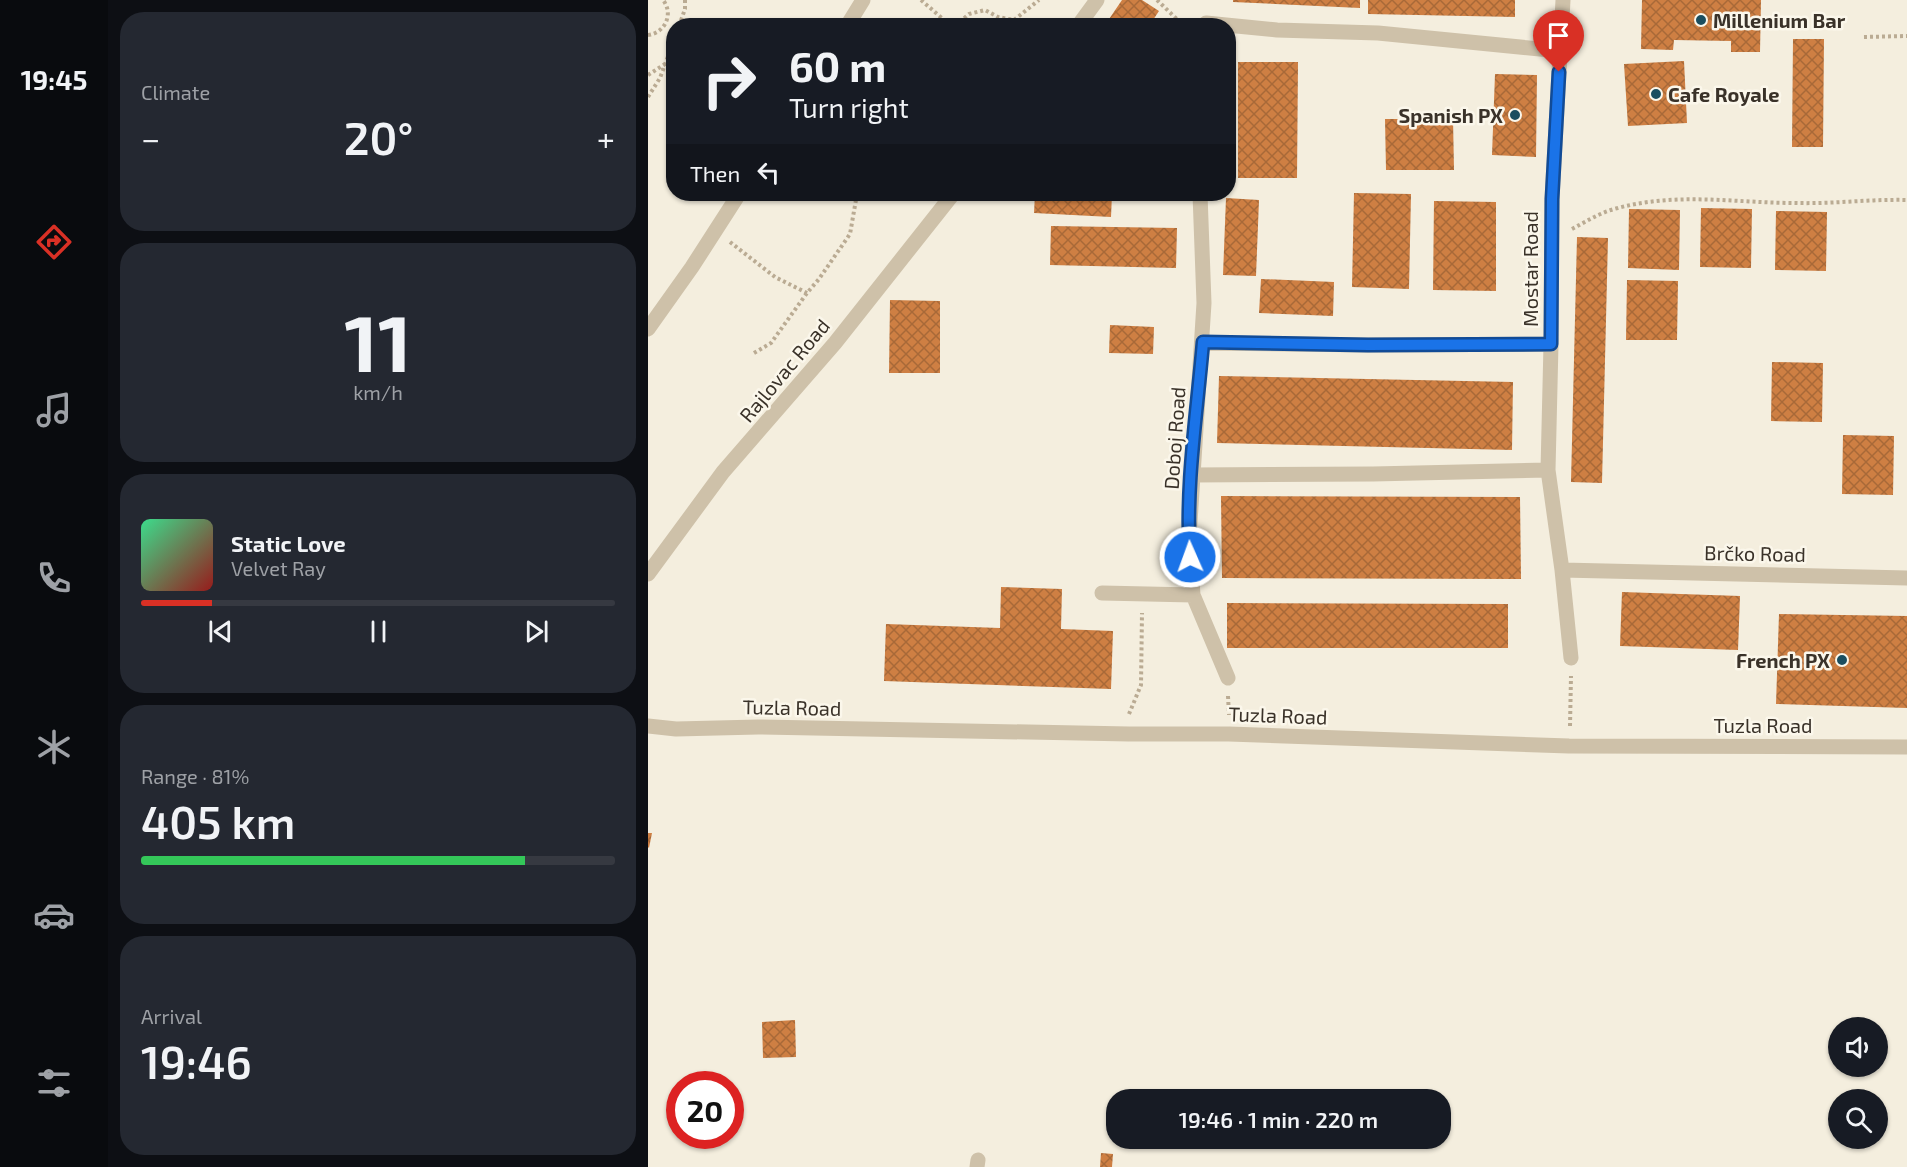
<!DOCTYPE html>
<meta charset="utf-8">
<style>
body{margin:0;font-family:"Exo 2",sans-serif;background:#242831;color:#f1f3f6;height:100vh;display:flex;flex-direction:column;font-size:22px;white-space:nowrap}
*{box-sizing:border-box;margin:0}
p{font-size:20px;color:#9ea1a6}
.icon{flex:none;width:33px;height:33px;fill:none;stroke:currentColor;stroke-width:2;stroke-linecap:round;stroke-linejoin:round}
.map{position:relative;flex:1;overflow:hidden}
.panel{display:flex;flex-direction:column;gap:12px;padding:12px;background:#0d0f14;width:540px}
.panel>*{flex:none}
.top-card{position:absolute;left:18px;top:18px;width:570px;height:183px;border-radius:24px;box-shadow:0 2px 4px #0004;background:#171b24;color:#f1f3f6;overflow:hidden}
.fabs{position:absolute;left:1180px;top:1017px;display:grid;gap:12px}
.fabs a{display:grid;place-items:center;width:60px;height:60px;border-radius:50%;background:#171b24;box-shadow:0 2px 4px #0004;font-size:30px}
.speed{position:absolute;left:18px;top:1071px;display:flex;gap:12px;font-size:30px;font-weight:700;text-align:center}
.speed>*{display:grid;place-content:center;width:78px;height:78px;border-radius:50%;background:#171b24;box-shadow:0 2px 4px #0004;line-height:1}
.speed .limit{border:9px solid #d22;background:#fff;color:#111}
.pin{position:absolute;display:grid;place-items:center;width:51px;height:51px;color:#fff;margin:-62px -26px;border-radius:50% 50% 50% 0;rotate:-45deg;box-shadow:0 0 6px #0007}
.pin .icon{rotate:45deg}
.me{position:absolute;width:66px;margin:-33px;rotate:358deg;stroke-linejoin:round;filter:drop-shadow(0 0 4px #0008)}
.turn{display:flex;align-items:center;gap:21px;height:126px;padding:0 24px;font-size:27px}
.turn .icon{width:78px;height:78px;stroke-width:2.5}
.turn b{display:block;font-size:42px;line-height:51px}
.then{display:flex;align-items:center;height:57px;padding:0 24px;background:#0003;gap:12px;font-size:22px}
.big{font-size:45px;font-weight:600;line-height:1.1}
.panel .widget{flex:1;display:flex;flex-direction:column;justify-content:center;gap:9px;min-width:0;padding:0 21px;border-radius:24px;background:#242831}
.panel .dial{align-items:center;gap:0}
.dial b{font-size:78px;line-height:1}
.song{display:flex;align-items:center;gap:18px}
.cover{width:72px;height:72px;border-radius:9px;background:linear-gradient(135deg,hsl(150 70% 55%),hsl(0 70% 35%))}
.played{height:6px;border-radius:3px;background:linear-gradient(90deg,#d93025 15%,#363941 15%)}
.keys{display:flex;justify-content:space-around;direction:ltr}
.heat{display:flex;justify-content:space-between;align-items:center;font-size:33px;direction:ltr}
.charge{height:9px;border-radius:4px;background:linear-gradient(90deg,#34c759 81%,#363941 0)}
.trip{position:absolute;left:458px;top:1089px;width:345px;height:60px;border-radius:24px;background:#171b24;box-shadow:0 2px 4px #0004;font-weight:600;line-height:60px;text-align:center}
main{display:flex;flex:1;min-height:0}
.dock{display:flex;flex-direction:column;width:108px;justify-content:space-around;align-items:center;background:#090b0e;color:#9ea1a6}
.dock .icon{width:42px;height:42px}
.dock .active{color:#d93025}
.dock b{font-size:27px;color:#f1f3f6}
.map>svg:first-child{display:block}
</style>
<main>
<nav class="dock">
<b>19:45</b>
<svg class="icon active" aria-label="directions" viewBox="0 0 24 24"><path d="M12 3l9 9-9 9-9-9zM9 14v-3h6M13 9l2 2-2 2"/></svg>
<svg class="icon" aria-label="music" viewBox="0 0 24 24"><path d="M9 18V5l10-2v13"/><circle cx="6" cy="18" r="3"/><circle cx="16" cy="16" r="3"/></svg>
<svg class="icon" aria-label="phone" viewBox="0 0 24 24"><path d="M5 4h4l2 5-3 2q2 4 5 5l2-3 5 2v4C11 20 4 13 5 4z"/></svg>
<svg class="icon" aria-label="climate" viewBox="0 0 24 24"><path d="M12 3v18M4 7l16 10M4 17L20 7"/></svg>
<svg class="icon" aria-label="car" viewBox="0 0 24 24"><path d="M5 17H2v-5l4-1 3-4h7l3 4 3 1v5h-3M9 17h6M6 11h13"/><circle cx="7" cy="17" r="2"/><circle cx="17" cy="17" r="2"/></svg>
<svg class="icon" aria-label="filters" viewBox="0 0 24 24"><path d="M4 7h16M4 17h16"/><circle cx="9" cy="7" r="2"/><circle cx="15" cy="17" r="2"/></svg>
</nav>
<section class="panel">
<div class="widget"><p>Climate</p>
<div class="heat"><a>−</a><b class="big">20°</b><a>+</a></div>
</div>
<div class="widget dial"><b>11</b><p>km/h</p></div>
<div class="widget">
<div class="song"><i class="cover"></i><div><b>Static Love</b><p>Velvet Ray</p></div></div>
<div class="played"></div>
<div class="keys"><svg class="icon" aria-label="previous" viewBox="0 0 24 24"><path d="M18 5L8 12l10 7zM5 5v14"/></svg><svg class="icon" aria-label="pause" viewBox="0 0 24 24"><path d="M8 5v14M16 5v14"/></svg><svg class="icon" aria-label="next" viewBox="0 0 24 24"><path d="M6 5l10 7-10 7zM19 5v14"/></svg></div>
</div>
<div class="widget"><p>Range · 81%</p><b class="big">405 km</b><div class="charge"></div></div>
<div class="widget"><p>Arrival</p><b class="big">19:46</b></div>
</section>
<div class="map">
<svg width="1259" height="1167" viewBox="0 0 1259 1167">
<defs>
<pattern id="building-cross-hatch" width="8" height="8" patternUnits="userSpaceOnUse" patternTransform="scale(1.5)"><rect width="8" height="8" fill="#ce7f43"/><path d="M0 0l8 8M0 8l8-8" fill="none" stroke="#a86938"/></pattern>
</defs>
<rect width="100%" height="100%" fill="#f4eede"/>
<!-- building -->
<path fill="url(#building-cross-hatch)" d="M 474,0 L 494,0 L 511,11 L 501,26 L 458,26 L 457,25 Z
M 585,0 L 712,0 L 712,8 L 585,2 Z
M 720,0 L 867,0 L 867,17 L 720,14 Z
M 994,0 L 1113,0 L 1112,52 L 1083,52 L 1083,41 L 1026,40 L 1025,50 L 993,49 Z
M 1145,39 L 1176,39 L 1175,147 L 1144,147 Z
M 1036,61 L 1039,123 L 980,126 L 976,64 Z
M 590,62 L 650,62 L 649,178 L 590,178 Z
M 847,74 L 889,75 L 888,157 L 844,155 Z
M 737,119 L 805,119 L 806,170 L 738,170 Z
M 706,193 L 763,194 L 761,289 L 704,287 Z
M 387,194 L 464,194 L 463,217 L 386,213 Z
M 578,198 L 611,200 L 608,276 L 575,275 Z
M 786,201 L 848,202 L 848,291 L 785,290 Z
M 1053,208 L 1104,209 L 1103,268 L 1052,267 Z
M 981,209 L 1032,210 L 1031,270 L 980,268 Z
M 1128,211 L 1179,212 L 1178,271 L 1127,270 Z
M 403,226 L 529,228 L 528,268 L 402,265 Z
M 929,237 L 960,238 L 954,483 L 923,482 Z
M 613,279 L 686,282 L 685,316 L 611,313 Z
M 979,280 L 1030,281 L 1029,340 L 978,340 Z
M 242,300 L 292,301 L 292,373 L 241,373 Z
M 462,325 L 506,327 L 505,354 L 461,353 Z
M 1124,362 L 1175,363 L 1174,422 L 1123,421 Z
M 571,376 L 865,382 L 864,450 L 569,443 Z
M 1195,435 L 1246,436 L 1245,495 L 1194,494 Z
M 573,496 L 872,497 L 873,579 L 574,578 Z
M 353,587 L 414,589 L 413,629 L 465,631 L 463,689 L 236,681 L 238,624 L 352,628 Z
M 974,592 L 1092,596 L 1090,650 L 972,646 Z
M 579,603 L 860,604 L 860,648 L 579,648 Z
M 1131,614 L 1259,616 L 1259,708 L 1128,704 Z
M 0,833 L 4,833 L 1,848 L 0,847 Z
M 147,1020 L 148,1057 L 115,1058 L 114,1022 Z
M 453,1153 L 465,1154 L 464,1167 L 452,1167 Z"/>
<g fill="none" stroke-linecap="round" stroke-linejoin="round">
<!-- path -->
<path stroke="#baab93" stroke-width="4" stroke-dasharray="3 3" stroke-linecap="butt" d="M 273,0 L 303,26
M 509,0 L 536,26
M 31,26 L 37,9 L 37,0
M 307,26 L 321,14 L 337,10 L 350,17 L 366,20 L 391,0
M 0,35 C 17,33 26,14 15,0
M 1216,37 L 1259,36
M 0,75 L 17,64
M 0,97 L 12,78 L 26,40
M 924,229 C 939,221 953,212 970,208 C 1029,192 1088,203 1148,203 C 1185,204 1222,199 1259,200
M 82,242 L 127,277 L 159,293
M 106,353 L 123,343 L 159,293 L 171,279 L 202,234 L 209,194
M 580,696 L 581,715
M 481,714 L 493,685 L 494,613
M 922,726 L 923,676"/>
<!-- minor -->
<path stroke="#cec1a9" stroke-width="15" d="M 915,0 L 904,199 L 903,344 L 900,470 L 914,570 L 1259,578
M 199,26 L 215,0
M 430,26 L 449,0
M 558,26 L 558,23 L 629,30 L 730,33 L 912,51
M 552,194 L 556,303 L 541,538 L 545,595 L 580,678
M 0,329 L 44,267 L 91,194
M 554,343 L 720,345 L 903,344
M 544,475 L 725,474 L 900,470
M 914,570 L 923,658
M 0,574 L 75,472 L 187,343 L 305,194
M 454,593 L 545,595
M 0,726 L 28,729 L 110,727 L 481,734 L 581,734 L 921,746 L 1259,747
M 329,1167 L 330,1160"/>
</g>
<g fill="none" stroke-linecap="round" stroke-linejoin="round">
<defs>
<path id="route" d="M 542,557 C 537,487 549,413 555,342 L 720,345 L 903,344 L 904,199 L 911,72"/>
</defs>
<!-- route casing -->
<use href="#route" stroke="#114b97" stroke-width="15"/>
<!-- route -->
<use href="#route" stroke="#1a73e8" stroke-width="10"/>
</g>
<!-- markers -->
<g fill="#1b4e5f" stroke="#fbf7eb" stroke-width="2">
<circle cx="1053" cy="20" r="6"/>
<circle cx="1008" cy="94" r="6"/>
<circle cx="867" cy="115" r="6"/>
<circle cx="1194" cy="660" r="6"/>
</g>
<g text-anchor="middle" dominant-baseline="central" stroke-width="5" stroke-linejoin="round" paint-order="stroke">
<!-- poi labels -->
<g font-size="20" font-weight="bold" fill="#3a3229" stroke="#fbf7eb" text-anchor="start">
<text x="1065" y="20">Millenium Bar</text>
<text x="1020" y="94">Cafe Royale</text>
<text x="855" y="115" text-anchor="end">Spanish PX</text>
<text x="1182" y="660" text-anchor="end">French PX</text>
</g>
<!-- street labels -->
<g font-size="20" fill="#3a3229" stroke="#fbf7eb">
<text transform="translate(882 269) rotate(-90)">Mostar Road</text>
<text transform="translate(136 370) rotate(-50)">Rajlovac Road</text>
<text transform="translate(526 438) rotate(-86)">Doboj Road</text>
<text transform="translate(1107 553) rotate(1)">Brčko Road</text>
<text transform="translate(144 707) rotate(1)">Tuzla Road</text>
<text transform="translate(630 715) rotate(2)">Tuzla Road</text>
<text x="1115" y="725">Tuzla Road</text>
</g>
</g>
</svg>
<div class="fabs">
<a><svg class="icon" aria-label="sound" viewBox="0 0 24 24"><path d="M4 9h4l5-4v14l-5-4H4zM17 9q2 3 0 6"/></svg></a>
<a><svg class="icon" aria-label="search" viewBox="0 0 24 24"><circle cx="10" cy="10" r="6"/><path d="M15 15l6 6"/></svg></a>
</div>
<div class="speed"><div class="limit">20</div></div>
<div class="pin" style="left:911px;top:72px;background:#d93025"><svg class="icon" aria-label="arrive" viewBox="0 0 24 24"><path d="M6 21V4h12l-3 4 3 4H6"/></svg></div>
<svg class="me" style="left:542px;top:557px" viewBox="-20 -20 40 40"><circle r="17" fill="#1a73e8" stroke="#fff" stroke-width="3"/><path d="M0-11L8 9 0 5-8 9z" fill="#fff"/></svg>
<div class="trip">19:46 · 1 min · 220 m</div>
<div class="top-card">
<div class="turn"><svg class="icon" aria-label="right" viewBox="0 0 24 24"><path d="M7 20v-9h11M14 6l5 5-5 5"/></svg><div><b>60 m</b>Turn right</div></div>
<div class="then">Then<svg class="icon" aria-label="left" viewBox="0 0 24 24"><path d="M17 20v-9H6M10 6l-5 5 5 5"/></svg></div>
</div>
</div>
</main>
